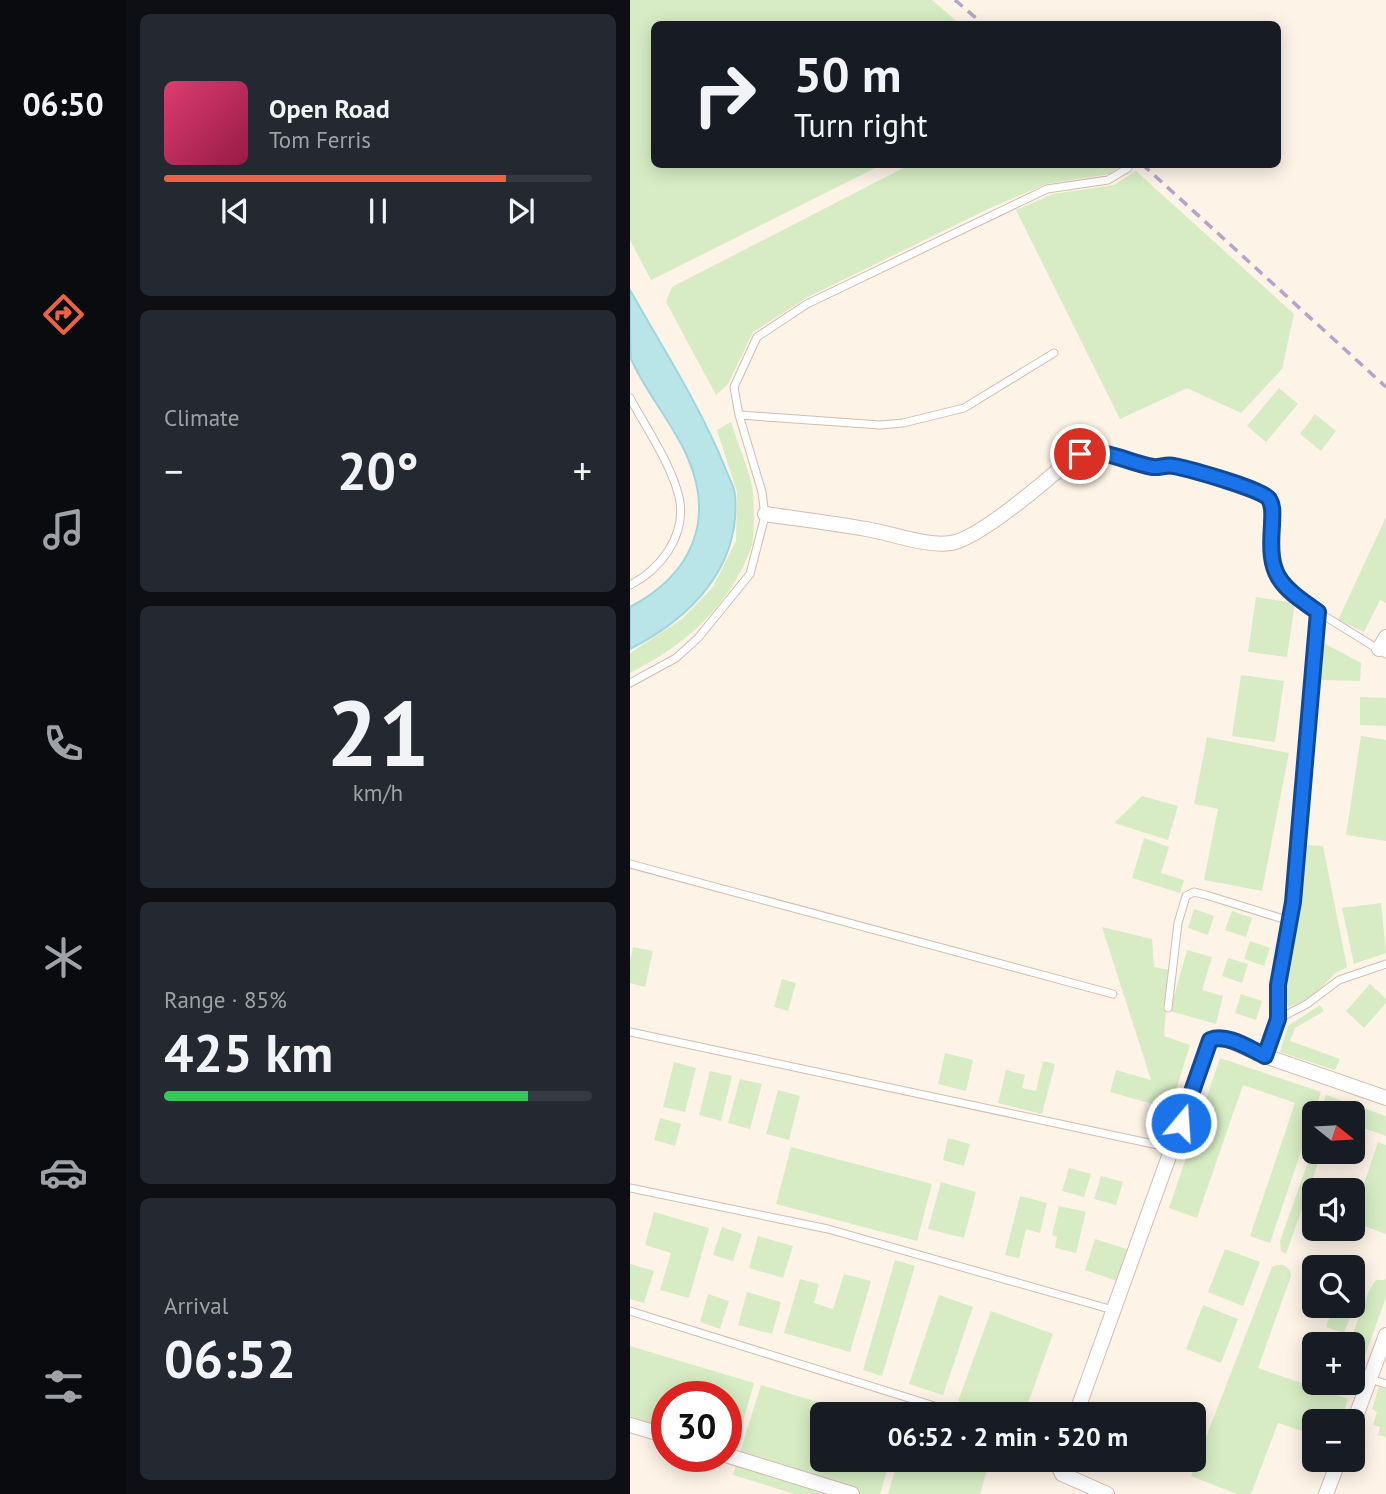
<!DOCTYPE html>
<meta charset="utf-8">
<style>
body{margin:0;font-family:"PT Sans",sans-serif;background:#242831;color:#f1f3f6;height:100vh;display:flex;flex-direction:column;font-size:26px;white-space:nowrap}
*{box-sizing:border-box;margin:0}
p{font-size:23px;color:#9ea1a6}
.icon{flex:none;width:38px;height:38px;fill:none;stroke:currentColor;stroke-width:2;stroke-linecap:round;stroke-linejoin:round}
.map{position:relative;flex:1;overflow:hidden}
.details{display:flex;flex-direction:column;gap:14px;padding:14px;background:#0d0f14;width:504px}
.details>*{flex:none}
.guide{position:absolute;left:21px;top:21px;width:630px;height:147px;border-radius:10px;box-shadow:0 4px 18px #0003;background:#171b24;color:#f1f3f6;overflow:hidden}
.needle{width:46px;rotate:108deg}
.tools{position:absolute;left:672px;top:1101px;display:grid;gap:14px}
.tools a{display:grid;place-items:center;width:63px;height:63px;border-radius:10px;background:#171b24;box-shadow:0 4px 18px #0003;font-size:35px}
.speed{position:absolute;left:21px;top:1381px;display:flex;gap:14px;font-size:35px;font-weight:700;text-align:center}
.speed>*{display:grid;place-content:center;width:91px;height:91px;border-radius:50%;background:#171b24;box-shadow:0 4px 18px #0003;line-height:1}
.speed .limit{border:10px solid #d22;background:#fff;color:#111}
.pin{position:absolute;display:grid;place-items:center;width:60px;height:60px;color:#fff;margin:-30px;border:4px solid #fff;border-radius:50%;box-shadow:0 2px 7px #0007}
.me{position:absolute;width:77px;margin:-38px;rotate:18deg;stroke-linejoin:round;filter:drop-shadow(0 0 5px #0008)}
.turn{display:flex;align-items:center;gap:24px;height:147px;padding:0 28px;font-size:32px}
.turn .icon{width:91px;height:91px;stroke-width:2.5}
.turn b{display:block;font-size:49px;line-height:60px}
.big{font-size:52px;font-weight:600;line-height:1.1}
.details .tile{flex:1;display:flex;flex-direction:column;justify-content:center;gap:10px;min-width:0;padding:0 24px;border-radius:10px;background:#242831}
.details .dial{align-items:center;gap:0}
.dial b{font-size:91px;line-height:1}
.song{display:flex;align-items:center;gap:21px}
.cover{width:84px;height:84px;border-radius:10px;background:linear-gradient(135deg,hsl(340 70% 55%),hsl(340 70% 35%))}
.played{height:7px;border-radius:4px;background:linear-gradient(90deg,#ec6247 80%,#363941 80%)}
.keys{display:flex;justify-content:space-around;direction:ltr}
.heat{display:flex;justify-content:space-between;align-items:center;font-size:38px;direction:ltr}
.charge{height:10px;border-radius:5px;background:linear-gradient(90deg,#34c759 85%,#363941 0)}
.trip{position:absolute;left:180px;top:1402px;width:396px;height:70px;border-radius:10px;background:#171b24;box-shadow:0 4px 18px #0003;font-weight:600;line-height:70px;text-align:center}
main{display:flex;flex:1;min-height:0}
.dock{display:flex;flex-direction:column;width:126px;justify-content:space-around;align-items:center;background:#090b0e;color:#9ea1a6}
.dock .icon{width:49px;height:49px}
.dock .active{color:#ec6247}
.dock b{font-size:32px;color:#f1f3f6}
.map>svg:first-child{display:block}
</style>
<main>
<nav class="dock">
<b>06:50</b>
<svg class="icon active" aria-label="directions" viewBox="0 0 24 24"><path d="M12 3l9 9-9 9-9-9zM9 14v-3h6M13 9l2 2-2 2"/></svg>
<svg class="icon" aria-label="music" viewBox="0 0 24 24"><path d="M9 18V5l10-2v13"/><circle cx="6" cy="18" r="3"/><circle cx="16" cy="16" r="3"/></svg>
<svg class="icon" aria-label="phone" viewBox="0 0 24 24"><path d="M5 4h4l2 5-3 2q2 4 5 5l2-3 5 2v4C11 20 4 13 5 4z"/></svg>
<svg class="icon" aria-label="climate" viewBox="0 0 24 24"><path d="M12 3v18M4 7l16 10M4 17L20 7"/></svg>
<svg class="icon" aria-label="car" viewBox="0 0 24 24"><path d="M5 17H2v-5l4-1 3-4h7l3 4 3 1v5h-3M9 17h6M6 11h13"/><circle cx="7" cy="17" r="2"/><circle cx="17" cy="17" r="2"/></svg>
<svg class="icon" aria-label="filters" viewBox="0 0 24 24"><path d="M4 7h16M4 17h16"/><circle cx="9" cy="7" r="2"/><circle cx="15" cy="17" r="2"/></svg>
</nav>
<section class="details">
<div class="tile">
<div class="song"><i class="cover"></i><div><b>Open Road</b><p>Tom Ferris</p></div></div>
<div class="played"></div>
<div class="keys"><svg class="icon" aria-label="previous" viewBox="0 0 24 24"><path d="M18 5L8 12l10 7zM5 5v14"/></svg><svg class="icon" aria-label="pause" viewBox="0 0 24 24"><path d="M8 5v14M16 5v14"/></svg><svg class="icon" aria-label="next" viewBox="0 0 24 24"><path d="M6 5l10 7-10 7zM19 5v14"/></svg></div>
</div>
<div class="tile"><p>Climate</p>
<div class="heat"><a>−</a><b class="big">20°</b><a>+</a></div>
</div>
<div class="tile dial"><b>21</b><p>km/h</p></div>
<div class="tile"><p>Range · 85%</p><b class="big">425 km</b><div class="charge"></div></div>
<div class="tile"><p>Arrival</p><b class="big">06:52</b></div>
</section>
<div class="map">
<svg width="756" height="1494" viewBox="0 0 756 1494">
<rect width="100%" height="100%" fill="#fdf3e7"/>
<!-- green -->
<path fill="#d7ecc4" d="M 0,0 L 302,0 L 330,24 L 24,24 L 24,164 L 251,165 L 21,280 L 0,240 Z
M 281,164 L 493,165 L 480,174 L 416,184 L 358,209 L 178,297 L 123,332 L 98,384 L 86,395 L 36,302 L 42,287 Z
M 506,171 L 664,314 L 652,369 L 611,413 L 557,388 L 490,419 L 386,210 L 423,194 L 484,185 Z
M 649,388 L 668,404 L 636,442 L 617,426 Z
M 685,414 L 706,431 L 691,451 L 670,434 Z
M 101,422 C 107,442 122,475 123,494 C 124,507 125,537 121,548 C 100,606 54,646 0,673 L 0,653 L 52,619 L 83,587 L 106,541 L 107,492 L 87,430 Z
M 756,517 L 756,603 L 750,600 L 734,632 L 708,620 Z
M 626,597 L 665,603 L 657,657 L 618,652 Z
M 692,642 L 731,663 L 730,681 L 691,680 Z
M 611,675 L 654,681 L 645,742 L 602,736 Z
M 730,697 L 756,698 L 756,726 L 730,725 Z
M 731,736 L 756,740 L 756,841 L 716,835 Z
M 577,737 L 659,753 L 632,891 L 574,880 L 588,809 L 564,804 Z
M 512,796 L 548,806 L 538,840 L 484,823 Z
M 514,838 L 539,847 L 531,873 L 554,880 L 550,893 L 502,878 Z
M 671,845 L 693,846 L 717,967 L 704,974 L 682,998 L 658,1007 L 655,989 Z
M 751,903 L 756,953 L 724,964 L 712,908 Z
M 564,909 L 584,916 L 578,935 L 558,928 Z
M 602,911 L 622,918 L 616,937 L 595,930 Z
M 472,927 L 522,939 L 524,967 L 539,970 L 534,1036 L 560,1045 L 540,1109 L 480,1092 L 486,1070 L 521,1080 Z
M 620,941 L 640,948 L 634,966 L 614,959 Z
M 3,947 L 23,951 L 15,987 L 0,983 L 0,961 Z
M 557,950 L 582,957 L 572,990 L 593,996 L 586,1024 L 540,1011 Z
M 598,958 L 618,964 L 612,983 L 592,976 Z
M 152,979 L 166,983 L 158,1011 L 144,1007 Z
M 740,984 L 756,999 L 756,1003 L 734,1028 L 716,1011 Z
M 611,994 L 632,1001 L 626,1020 L 605,1013 Z
M 690,1005 L 694,1011 L 665,1028 L 660,1041 L 710,1059 L 705,1070 L 650,1052 L 658,1026 Z
M 315,1053 L 343,1060 L 336,1091 L 308,1084 Z
M 590,1058 L 691,1092 L 640,1243 L 620,1236 L 665,1103 L 613,1085 L 567,1218 L 539,1208 Z
M 413,1061 L 425,1064 L 412,1114 L 368,1103 L 376,1070 L 395,1075 L 392,1088 L 406,1091 Z
M 44,1062 L 66,1068 L 55,1112 L 33,1107 Z
M 80,1071 L 102,1076 L 91,1121 L 69,1115 Z
M 110,1079 L 132,1084 L 120,1129 L 98,1123 Z
M 148,1090 L 170,1096 L 159,1140 L 136,1134 Z
M 696,1095 L 756,1116 L 756,1136 L 723,1124 L 723,1113 L 690,1113 Z
M 30,1118 L 51,1124 L 45,1146 L 24,1140 Z
M 318,1138 L 340,1144 L 334,1166 L 313,1160 Z
M 748,1142 L 756,1145 L 756,1234 L 729,1224 L 723,1216 Z
M 684,1145 L 684,1152 L 692,1152 L 656,1254 L 651,1251 L 650,1241 Z
M 161,1147 L 302,1184 L 287,1241 L 146,1204 Z
M 439,1168 L 461,1174 L 454,1197 L 432,1191 Z
M 471,1176 L 493,1182 L 486,1205 L 464,1199 Z
M 311,1182 L 346,1192 L 334,1238 L 298,1229 Z
M 390,1196 L 417,1203 L 410,1233 L 396,1229 L 389,1258 L 375,1255 Z
M 429,1206 L 456,1212 L 446,1253 L 425,1248 L 427,1237 L 422,1235 Z
M 24,1212 L 79,1228 L 59,1298 L 30,1290 L 41,1253 L 15,1245 Z
M 92,1227 L 112,1234 L 103,1261 L 83,1255 Z
M 128,1236 L 163,1246 L 153,1278 L 119,1268 Z
M 465,1239 L 497,1249 L 487,1281 L 455,1270 Z
M 595,1249 L 630,1262 L 613,1306 L 578,1292 Z
M 265,1260 L 285,1266 L 252,1376 L 233,1370 Z
M 0,1264 L 24,1271 L 14,1303 L 0,1299 Z
M 647,1265 L 653,1265 L 660,1270 L 661,1276 L 628,1368 L 718,1399 L 711,1421 L 684,1421 L 684,1435 L 648,1423 L 621,1494 L 607,1494 L 561,1476 L 642,1267 Z
M 723,1270 L 731,1272 L 733,1283 L 714,1333 L 696,1327 L 704,1306 L 723,1306 Z
M 214,1274 L 241,1281 L 220,1352 L 154,1333 L 170,1279 L 189,1284 L 184,1303 L 203,1309 Z
M 756,1277 L 756,1297 L 723,1389 L 705,1383 L 723,1382 L 723,1344 L 719,1344 L 739,1291 L 746,1280 L 755,1280 Z
M 117,1292 L 151,1302 L 142,1334 L 108,1325 Z
M 78,1294 L 99,1301 L 90,1329 L 70,1322 Z
M 309,1295 L 343,1307 L 313,1395 L 279,1384 Z
M 573,1305 L 608,1319 L 591,1363 L 556,1349 Z
M 361,1311 L 423,1334 L 394,1414 L 364,1414 L 328,1401 Z
M 0,1346 L 124,1383 L 101,1463 L 77,1456 L 96,1456 L 96,1396 L 37,1396 L 37,1444 L 0,1433 Z
M 131,1385 L 228,1414 L 192,1414 L 192,1460 L 260,1460 L 250,1494 L 165,1494 L 103,1475 Z
M 749,1387 L 756,1389 L 756,1437 L 748,1435 L 750,1427 L 743,1425 L 747,1412 L 742,1409 Z
M 268,1460 L 360,1460 L 350,1494 L 258,1494 Z"/>
<!-- water -->
<path fill="#bae5e8" stroke="#a0d5db" stroke-width="2" d="M 0,290 C 32,347 69,404 94,465 C 97,474 104,485 105,495 C 111,567 61,618 0,649 L 0,607 C 61,575 86,521 57,456 C 42,422 16,393 1,359 C 0,347 0,305 0,290 Z"/>
<g fill="none" stroke-linecap="round" stroke-linejoin="round">
<defs>
<path id="service" d="M 424,353 L 334,408 L 273,423 L 250,425 L 109,415 L 104,387 L 127,337 L 177,304 L 417,189 L 478,180 L 498,168
M 0,398 C 16,428 44,468 50,502 C 55,537 30,570 0,585
M 0,683 L 46,658 L 68,638 L 120,574 L 135,516 L 132,492 L 109,415
M 0,864 L 483,994
M 538,1008 L 548,923 L 556,896 L 564,892 L 576,895 L 660,921
M 648,1019 L 677,1004 L 709,980 L 756,964
M 0,1032 L 542,1148
M 635,1056 L 648,1019 L 648,985 L 663,902 L 688,612 L 756,654
M 0,1188 L 198,1229 L 483,1310
M 0,1311 L 330,1414
M 740,1379 L 756,1384"/>
<path id="minor" d="M 135,514 C 169,519 203,523 236,529 C 261,533 297,547 321,543 C 349,539 417,480 440,460 C 469,442 492,461 521,466 C 531,468 539,465 549,467 C 568,473 625,485 637,497 C 652,512 629,561 657,590 C 665,598 678,605 688,612
M 749,649 L 756,637
M 446,1414 L 581,1040 L 586,1038 L 597,1040 L 635,1056 L 756,1098
M 723,1424 L 756,1335
M 0,1425 L 37,1436
M 96,1455 L 222,1494
M 430,1460 L 428,1465 L 432,1474 L 477,1494
M 696,1494 L 709,1460"/>
</defs>
<!-- service casing -->
<use href="#service" stroke="#d3bcaf" stroke-width="9"/>
<!-- minor casing -->
<use href="#minor" stroke="#d3bcaf" stroke-width="16"/>
<!-- service -->
<use href="#service" stroke="#fff" stroke-width="7"/>
<!-- minor -->
<use href="#minor" stroke="#fff" stroke-width="14"/>
<!-- rail -->
<path stroke="#b5a4c9" stroke-width="3.5" stroke-dasharray="10 7" stroke-linecap="butt" d="M 325,0 L 353,24
M 512,164 L 756,387"/>
</g>
<g fill="none" stroke-linecap="round" stroke-linejoin="round">
<defs>
<path id="route" d="M 450,454 C 476,448 498,463 523,467 C 530,468 536,464 544,466 C 559,469 632,489 639,499 C 644,507 642,516 642,525 C 638,576 648,584 688,612 L 663,902 L 648,985 L 648,1019 L 635,1056 C 620,1049 597,1033 580,1040 L 551,1123"/>
</defs>
<!-- route casing -->
<use href="#route" stroke="#114b97" stroke-width="18"/>
<!-- route -->
<use href="#route" stroke="#1a73e8" stroke-width="12"/>
</g>
</svg>
<div class="tools">
<a><svg class="needle" viewBox="-14 -14 28 28"><path d="M0-13l5 13h-10z" fill="#e53935"/><path d="M0 13l5-13h-10z" fill="#9ea1a6"/></svg></a>
<a><svg class="icon" aria-label="sound" viewBox="0 0 24 24"><path d="M4 9h4l5-4v14l-5-4H4zM17 9q2 3 0 6"/></svg></a>
<a><svg class="icon" aria-label="search" viewBox="0 0 24 24"><circle cx="10" cy="10" r="6"/><path d="M15 15l6 6"/></svg></a>
<a>+</a>
<a>−</a>
</div>
<div class="speed"><div class="limit">30</div></div>
<div class="pin" style="left:450px;top:454px;background:#d93025"><svg class="icon" aria-label="arrive" viewBox="0 0 24 24"><path d="M6 21V4h12l-3 4 3 4H6"/></svg></div>
<svg class="me" style="left:551px;top:1123px" viewBox="-20 -20 40 40"><circle r="17" fill="#1a73e8" stroke="#fff" stroke-width="3"/><path d="M0-11L8 9 0 5-8 9z" fill="#fff"/></svg>
<div class="trip">06:52 · 2 min · 520 m</div>
<div class="guide">
<div class="turn"><svg class="icon" aria-label="right" viewBox="0 0 24 24"><path d="M7 20v-9h11M14 6l5 5-5 5"/></svg><div><b>50 m</b>Turn right</div></div>
</div>
</div>
</main>
